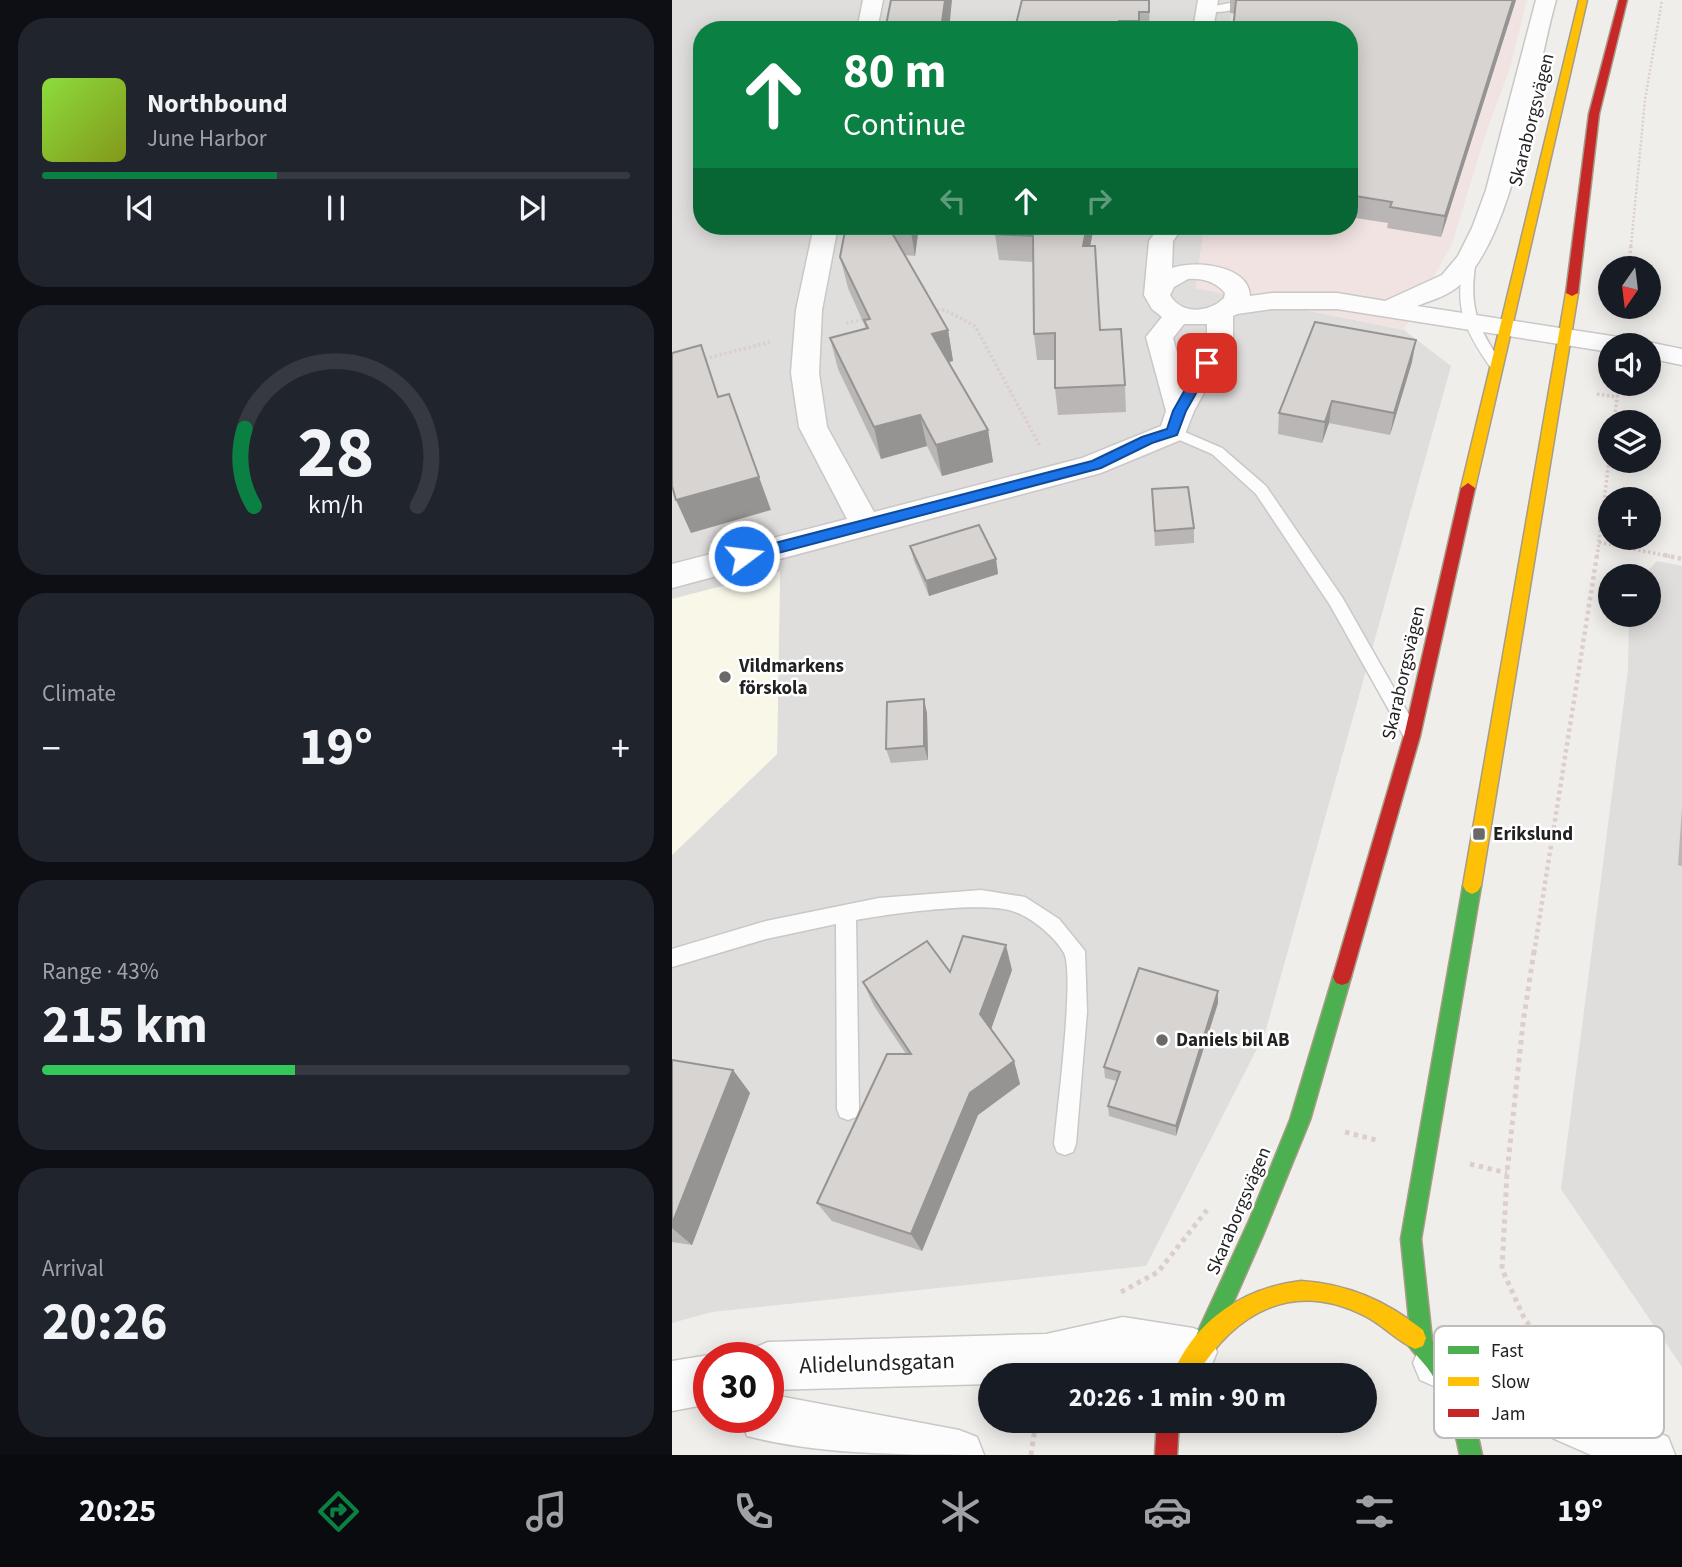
<!DOCTYPE html>
<meta charset="utf-8">
<style>
body{margin:0;font-family:"Source Sans 3",sans-serif;background:#20242c;color:#f1f3f6;height:100vh;display:flex;flex-direction:column;font-size:26px;white-space:nowrap}
*{box-sizing:border-box;margin:0}
p{font-size:23px;color:#9ea1a6}
.icon{flex:none;width:38px;height:38px;fill:none;stroke:currentColor;stroke-width:2;stroke-linecap:round;stroke-linejoin:round}
.map{position:relative;flex:1;overflow:hidden}
.panel{display:flex;flex-direction:column;gap:18px;padding:18px;background:#0d0f14;width:672px}
.panel>*{flex:none}
.banner{position:absolute;left:21px;top:21px;width:665px;height:214px;border-radius:28px;box-shadow:0 4px 18px #0003;background:#0b8043;color:#fff;overflow:hidden}
.needle{width:46px;rotate:194deg}
.tools{position:absolute;left:926px;top:256px;display:grid;gap:14px}
.tools a{display:grid;place-items:center;width:63px;height:63px;border-radius:50%;background:#171b24;box-shadow:0 4px 18px #0003;font-size:35px}
.speed{position:absolute;left:21px;top:1342px;display:flex;gap:14px;font-size:35px;font-weight:700;text-align:center}
.speed>*{display:grid;place-content:center;width:91px;height:91px;border-radius:50%;background:#171b24;box-shadow:0 4px 18px #0003;line-height:1}
.speed .limit{border:10px solid #d22;background:#fff;color:#111}
.pin{position:absolute;display:grid;place-items:center;width:60px;height:60px;color:#fff;margin:-30px;border-radius:14px;box-shadow:0 4px 10px #0006}
.me{position:absolute;width:77px;margin:-38px;rotate:75deg;stroke-linejoin:round;filter:drop-shadow(0 0 5px #0008)}
.turn{display:flex;align-items:center;gap:24px;height:147px;padding:0 35px;font-size:32px}
.turn .icon{width:91px;height:91px;stroke-width:2.5}
.turn b{display:block;font-size:49px;line-height:60px}
.lanes{display:flex;align-items:center;height:66px;padding:0 35px;background:#0003;justify-content:center;gap:35px;direction:ltr}
.lanes .off{opacity:.35}
.big{font-size:52px;font-weight:700;line-height:1.1}
.panel .tile{flex:1;display:flex;flex-direction:column;justify-content:center;gap:10px;min-width:0;padding:0 24px;border-radius:28px;background:#20242c}
.panel .dial{align-items:center;gap:0}
.dial svg{height:182px;overflow:visible;fill:none;stroke:#363941;stroke-width:7;stroke-linecap:round;text-anchor:middle}
.dial text{fill:#f1f3f6;stroke:none}
.song{display:flex;align-items:center;gap:21px}
.cover{width:84px;height:84px;border-radius:10px;background:linear-gradient(135deg,hsl(90 70% 55%),hsl(70 70% 35%))}
.played{height:7px;border-radius:4px;background:linear-gradient(90deg,#0b8043 40%,#363941 40%)}
.keys{display:flex;justify-content:space-around;direction:ltr}
.heat{display:flex;justify-content:space-between;align-items:center;font-size:38px;direction:ltr}
.charge{height:10px;border-radius:5px;background:linear-gradient(90deg,#34c759 43%,#363941 0)}
.trip{position:absolute;left:306px;top:1363px;width:399px;height:70px;border-radius:35px;background:#171b24;box-shadow:0 4px 18px #0003;font-weight:700;line-height:70px;text-align:center}
.tab-bar{display:flex;height:112px;justify-content:space-around;align-items:center;background:#090b0e;color:#9ea1a6}
.tab-bar .icon{width:49px;height:49px}
.tab-bar .current{color:#0b8043}
.tab-bar b{font-size:32px;color:#f1f3f6}
main{display:flex;flex:1;min-height:0}
.map>svg:first-child{display:block}
</style>
<main>
<section class="panel">
<div class="tile">
<div class="song"><i class="cover"></i><div><b>Northbound</b><p>June Harbor</p></div></div>
<div class="played"></div>
<div class="keys"><svg class="icon" aria-label="previous" viewBox="0 0 24 24"><path d="M18 5L8 12l10 7zM5 5v14"/></svg><svg class="icon" aria-label="pause" viewBox="0 0 24 24"><path d="M8 5v14M16 5v14"/></svg><svg class="icon" aria-label="next" viewBox="0 0 24 24"><path d="M6 5l10 7-10 7zM19 5v14"/></svg></div>
</div>
<div class="tile dial"><svg viewBox="0 0 100 80">
<path d="M14 69A42 42 0 1 1 86 69"/>
<path d="M14 69A42 42 0 0 1 10 35" stroke="#0b8043"/>
<text x="50" y="56" font-size="32" font-weight="700">28</text>
<text x="50" y="72" font-size="11">km/h</text>
</svg></div>
<div class="tile"><p>Climate</p>
<div class="heat"><a>−</a><b class="big">19°</b><a>+</a></div>
</div>
<div class="tile"><p>Range · 43%</p><b class="big">215 km</b><div class="charge"></div></div>
<div class="tile"><p>Arrival</p><b class="big">20:26</b></div>
</section>
<div class="map">
<svg width="1010" height="1455" viewBox="0 0 1010 1455">
<rect width="100%" height="100%" fill="#f0eeeb"/>
<!-- residential -->
<path fill="#dfdedc" d="M 0,0 L 561,0 L 557,30 L 30,30 L 30,226 L 532,226 L 524,288 L 732,330 L 779,366 L 593,1033 L 474,1266 L 40,1312 L 0,1323 L 0,855 L 105,754 L 108,572 L 0,599 Z
M 985,561 L 1010,566 L 1010,1367 L 889,1189 L 956,670 L 957,614 L 976,614 L 976,576 L 971,576 Z"/>
<!-- commercial -->
<path fill="#f1e3e1" d="M 561,0 L 855,0 L 838,68 L 814,133 L 780,244 L 732,330 L 524,288 L 532,226 L 677,226 L 677,30 L 557,30 Z"/>
<!-- education -->
<path fill="#f8f7e8" d="M 108,571 L 105,754 L 0,855 L 0,599 Z"/>
<g fill="none" stroke-linecap="round" stroke-linejoin="round">
<defs>
<path id="lane" d="M 572,0 L 587,0 C 574,8 542,17 529,9 Z
M 798,256 L 804,260 C 796,307 805,327 831,365 L 824,369 L 819,368 C 792,329 782,308 792,260 Z
M 501,427 L 550,448 L 594,486 L 670,597 L 744,727 L 747,732 L 744,737 L 732,737 L 658,605 L 584,494 L 540,454 L 496,435 L 494,432 Z
M 309,890 L 353,897 L 387,919 L 413,951 L 415,1012 L 404,1144 L 401,1152 L 393,1155 L 385,1152 L 382,1144 C 385,1113 403,973 392,953 C 383,937 360,918 343,912 C 314,900 217,914 184,920 L 187,1109 L 184,1117 L 176,1120 L 168,1117 L 165,1109 L 164,924 L 94,939 L 0,967 L 0,949 L 94,921 L 207,898 Z"/>
<path id="street" d="M 191,0 L 211,0 L 205,30 L 185,30 Z
M 526,0 L 546,0 L 541,30 L 521,30 Z
M 864,0 L 884,0 C 862,77 845,229 789,284 C 778,295 760,300 745,306 L 946,337 L 955,339 L 959,345 L 938,345 L 938,352 L 665,309 L 600,309 L 565,314 L 561,316 L 561,339 L 522,411 L 511,439 L 429,473 L 0,588 L 0,564 L 175,519 L 127,427 L 119,373 L 124,310 L 142,226 L 166,226 L 150,310 L 147,373 L 155,427 L 202,512 L 410,458 L 489,426 L 494,411 L 474,337 L 490,317 L 480,309 L 472,295 L 477,241 L 488,226 L 512,226 L 501,241 L 500,268 C 523,260 577,265 578,296 L 600,293 L 665,293 L 713,301 L 770,275 L 786,256 L 800,228 L 814,190 ZM 516,279 C 530,278 544,282 553,293 L 552,298 C 537,313 509,315 498,295 L 502,287 ZM 512,324 L 535,324 L 535,339 L 512,378 L 501,338 Z
M 976,342 L 1010,349 L 1010,365 L 976,358 L 976,345 L 966,345 Z
M 451,1317 L 521,1328 L 538,1335 L 545,1352 L 538,1369 L 517,1376 L 451,1365 L 404,1376 L 318,1376 L 318,1384 L 96,1390 L 96,1358 L 75,1358 L 79,1349 L 96,1342 L 374,1334 Z
M 765,1339 L 996,1437 L 1003,1455 L 919,1455 L 748,1380 L 741,1363 L 748,1346 Z
M 37,1355 L 45,1358 L 37,1358 L 37,1404 L 0,1411 L 0,1361 Z
M 96,1394 L 287,1430 L 305,1437 L 312,1455 C 235,1455 148,1455 75,1436 L 68,1418 L 96,1418 Z"/>
<path id="fast" d="M 800,878 L 806,881 L 809,886 L 749,1239 L 760,1340 L 773,1355 L 789,1383 L 803,1423 L 810,1455 L 788,1455 C 782,1426 775,1398 759,1373 C 751,1360 738,1351 732,1338 L 738,1329 L 729,1239 L 791,886 L 794,881 Z
M 670,969 L 676,971 L 679,977 L 638,1120 L 591,1235 L 542,1346 L 534,1349 L 526,1346 L 523,1338 L 577,1221 L 618,1120 L 661,977 L 664,971 Z"/>
<path id="slow" d="M 907,0 L 915,0 L 803,488 L 796,493 L 789,488 Z
M 900,290 L 906,293 L 809,886 L 806,891 L 800,894 L 794,891 L 791,886 L 894,293 Z
M 629,1281 C 676,1284 714,1301 751,1330 L 754,1338 L 751,1346 L 743,1349 C 725,1341 711,1325 693,1316 C 621,1279 563,1312 524,1376 L 500,1376 C 523,1320 571,1288 629,1281 Z"/>
<path id="jam" d="M 947,0 L 955,0 L 927,114 L 906,293 L 900,296 L 894,293 L 917,114 Z
M 796,483 L 803,488 L 748,736 L 679,977 L 676,983 L 670,985 L 664,983 L 661,977 L 732,736 L 789,488 Z
M 485,1421 L 507,1421 L 505,1455 L 483,1455 Z"/>
</defs>
<!-- lane casing -->
<use href="#lane" stroke="#c9c8c7" stroke-width="3"/>
<!-- street casing -->
<use href="#street" stroke="#c9c8c7" stroke-width="3"/>
<!-- fast casing -->
<use href="#fast" stroke="#a79c86" stroke-width="3"/>
<!-- slow casing -->
<use href="#slow" stroke="#a79c86" stroke-width="3"/>
<!-- jam casing -->
<use href="#jam" stroke="#a79c86" stroke-width="3"/>
<!-- path-far3 -->
<path stroke="#dccecd" stroke-width="2.5" stroke-dasharray="2 2" stroke-linecap="butt" d="M 959,246 L 973,100 L 990,0"/>
<!-- path-far2 -->
<path stroke="#dccecd" stroke-width="3.5" stroke-dasharray="2.5 2.5" stroke-linecap="butt" d="M 957,268 L 959,244
M 938,308 L 954,310
M 260,310 L 273,310 L 303,326 L 368,446
M 174,323 L 196,318
M 28,360 L 98,342
M 925,394 L 945,397
M 942,422 L 947,383
M 927,542 L 1001,557
M 925,557 L 938,453"/>
<!-- path-far1 -->
<path stroke="#dccecd" stroke-width="4.5" stroke-dasharray="3.5 3.5" stroke-linecap="butt" d="M 992,555 L 1010,559
M 862,953 L 925,555"/>
<!-- path -->
<path stroke="#dccecd" stroke-width="5" stroke-dasharray="4.5 4.5" stroke-linecap="butt" d="M 862,951 L 851,1023 L 835,1173 L 830,1269 L 853,1320 L 891,1364
M 673,1132 L 708,1141
M 798,1164 L 835,1173
M 449,1292 L 486,1272 L 535,1210
M 359,1455 L 364,1421"/>
<!-- lane -->
<use href="#lane" fill="#fdfcfc" fill-rule="evenodd"/>
<!-- street -->
<use href="#street" fill="#fdfcfc" fill-rule="evenodd"/>
<!-- fast -->
<use href="#fast" fill="#4caf50" fill-rule="evenodd"/>
<!-- slow -->
<use href="#slow" fill="#ffc107" fill-rule="evenodd"/>
<!-- jam -->
<use href="#jam" fill="#c62828" fill-rule="evenodd"/>
</g>
<!-- wall -->
<path fill="#b9b6b5" d="M 478,0 L 477,30 L 345,30 L 344,24 Z
M 558,0 L 844,0 L 769,237 L 715,228 L 716,223 L 677,217 L 677,30 L 558,13 Z
M 174,226 L 247,226 L 243,256 L 233,255 L 276,330 L 281,361 L 276,362 L 316,430 L 321,462 L 270,476 L 255,446 L 209,459 L 166,369 L 158,338 L 194,329 L 192,324 L 176,288 L 168,257 Z
M 326,226 L 422,226 L 418,246 L 428,330 L 453,385 L 454,412 L 386,415 L 383,388 L 383,360 L 365,360 L 362,334 L 361,262 L 327,260 L 323,234 Z
M 740,362 L 718,435 L 657,423 L 650,443 L 606,434 L 607,413 Z
M 480,489 L 522,528 L 522,543 L 483,546 Z
M 238,546 L 324,559 L 326,574 L 257,596 L 242,561 Z
M 255,713 L 256,760 L 219,763 L 214,749 Z
M 1010,808 L 1010,866 L 1006,865 Z
M 340,970 L 319,1029 L 342,1061 L 348,1084 L 306,1115 L 250,1251 L 160,1221 L 145,1203 L 234,1054 L 202,1006 L 191,982 L 278,972 Z
M 546,1003 L 504,1136 L 437,1116 L 436,1106 L 445,1081 L 433,1078 L 432,1067 Z
M 0,1060 L 61,1070 L 78,1093 L 20,1245 L 0,1242 Z"/>
<!-- shaded-wall -->
<path fill="#969493" d="M 273,0 L 280,0 L 277,30 L 269,30 Z
M 841,0 L 844,0 L 769,237 L 773,216 Z
M 238,226 L 247,226 L 243,256 Z
M 415,226 L 422,226 L 413,273 L 411,246 Z
M 276,330 L 281,361 L 266,365 L 260,334 Z
M 744,340 L 740,362 L 718,435 L 722,413 Z
M 660,401 L 657,423 L 650,443 L 653,422 Z
M 248,415 L 255,446 L 209,459 L 202,427 Z
M 316,430 L 321,462 L 270,476 L 264,445 Z
M 87,477 L 99,510 L 19,533 L 4,500 Z
M 324,559 L 326,574 L 257,596 L 254,581 Z
M 252,699 L 255,713 L 256,760 L 252,746 Z
M 334,945 L 340,970 L 316,1038 L 308,1014 Z
M 546,991 L 546,1003 L 504,1136 L 504,1126 Z
M 342,1061 L 348,1084 L 306,1115 L 250,1251 L 239,1234 L 298,1093 Z
M 61,1070 L 78,1093 L 20,1245 L 0,1228 L 0,1224 Z"/>
<!-- building -->
<path fill="#d7d4d2" stroke="#969493" stroke-width="2" d="M 219,0 L 273,0 L 269,30 L 213,30 Z
M 350,0 L 477,0 L 477,12 L 467,12 L 467,21 L 447,21 L 447,30 L 363,30 L 364,24 L 344,24 Z
M 564,0 L 841,0 L 773,216 L 718,207 L 720,202 L 677,195 L 677,30 L 561,30 Z
M 174,226 L 216,226 L 276,330 L 260,334 L 316,430 L 264,445 L 248,415 L 202,427 L 158,338 L 196,328 L 192,320 L 198,319 L 168,257 Z
M 326,226 L 415,226 L 411,246 L 423,246 L 428,330 L 449,329 L 453,385 L 383,388 L 383,333 L 362,334 L 361,236 L 323,234 Z
M 643,322 L 744,340 L 722,413 L 660,401 L 653,422 L 607,413 Z
M 29,345 L 46,397 L 57,394 L 87,477 L 4,500 L 0,486 L 0,353 Z
M 516,487 L 522,528 L 483,531 L 480,489 Z
M 307,525 L 324,559 L 254,581 L 238,546 Z
M 252,699 L 252,746 L 214,749 L 215,702 Z
M 291,936 L 334,945 L 308,1014 L 342,1061 L 298,1093 L 239,1234 L 145,1203 L 215,1054 L 239,1054 L 191,982 L 255,941 L 278,972 Z
M 467,968 L 546,991 L 504,1126 L 436,1106 L 448,1072 L 432,1067 Z
M 0,1060 L 61,1070 L 0,1224 Z"/>
<!-- route -->
<path fill="#1a73e8" stroke="#114b97" stroke-width="2" d="M 535,359 L 541,363 L 514,411 L 505,435 L 480,443 L 429,468 L 72,562 L 65,556 L 72,551 L 420,461 L 470,437 L 495,429 L 501,411 L 528,363 Z"/>
<!-- markers -->
<g fill="#6a6968" stroke="#fff" stroke-width="2.5">
<circle cx="53" cy="677" r="7"/>
<rect x="800" y="827" width="14" height="14" rx="3.5"/>
<circle cx="490" cy="1040" r="7"/>
</g>
<g text-anchor="middle" dominant-baseline="central" stroke-width="5" stroke-linejoin="round" paint-order="stroke">
<!-- street labels -->
<g font-size="19" fill="#222" stroke="#fff">
<text transform="translate(860 120) rotate(-76)">Skaraborgsvägen</text>
<text transform="translate(732 673) rotate(-77)">Skaraborgsvägen</text>
<text transform="translate(567 1211) rotate(-67)">Skaraborgsvägen</text>
</g>
<!-- poi labels -->
<g font-size="19" font-weight="bold" fill="#222" stroke="#fff" text-anchor="start">
<text x="67" y="666">Vildmarkens<tspan x="67" dy="22">förskola</tspan></text>
<text x="821" y="834">Erikslund</text>
<text x="504" y="1040">Daniels bil AB</text>
</g>
<!-- near-street labels -->
<g font-size="23" fill="#222" stroke="#fff">
<text transform="translate(205 1363) rotate(-2)">Alidelundsgatan</text>
</g>
</g>
<!-- legend -->
<rect x="762" y="1326" width="230" height="112" rx="10" fill="#fff" stroke="#bdbdbd" stroke-width="2"/>
<rect x="776" y="1346" width="31" height="8" fill="#4caf50"/>
<rect x="776" y="1377" width="31" height="9" fill="#ffc107"/>
<rect x="776" y="1409" width="31" height="8" fill="#c62828"/>
<g font-size="19" fill="#222">
<text x="819" y="1357">Fast</text>
<text x="819" y="1388">Slow</text>
<text x="819" y="1420">Jam</text>
</g>
</svg>
<div class="tools">
<a><svg class="needle" viewBox="-14 -14 28 28"><path d="M0-13l5 13h-10z" fill="#e53935"/><path d="M0 13l5-13h-10z" fill="#9ea1a6"/></svg></a>
<a><svg class="icon" aria-label="sound" viewBox="0 0 24 24"><path d="M4 9h4l5-4v14l-5-4H4zM17 9q2 3 0 6"/></svg></a>
<a><svg class="icon" aria-label="layers" viewBox="0 0 24 24"><path d="M12 4l9 5-9 5-9-5zM3 14l9 5 9-5"/></svg></a>
<a>+</a>
<a>−</a>
</div>
<div class="speed"><div class="limit">30</div></div>
<div class="pin" style="left:535px;top:363px;background:#d93025"><svg class="icon" aria-label="arrive" viewBox="0 0 24 24"><path d="M6 21V4h12l-3 4 3 4H6"/></svg></div>
<svg class="me" style="left:72px;top:556px" viewBox="-20 -20 40 40"><circle r="17" fill="#1a73e8" stroke="#fff" stroke-width="3"/><path d="M0-11L8 9 0 5-8 9z" fill="#fff"/></svg>
<div class="trip">20:26 · 1 min · 90 m</div>
<div class="banner">
<div class="turn"><svg class="icon" aria-label="ahead" viewBox="0 0 24 24"><path d="M12 20V5M6 11l6-6 6 6"/></svg><div><b>80 m</b>Continue</div></div>
<div class="lanes"><svg class="icon off" aria-label="left" viewBox="0 0 24 24"><path d="M17 20v-9H6M10 6l-5 5 5 5"/></svg><svg class="icon" aria-label="ahead" viewBox="0 0 24 24"><path d="M12 20V5M6 11l6-6 6 6"/></svg><svg class="icon off" aria-label="right" viewBox="0 0 24 24"><path d="M7 20v-9h11M14 6l5 5-5 5"/></svg></div>
</div>
</div>
</main>
<nav class="tab-bar">
<b>20:25</b>
<svg class="icon current" aria-label="directions" viewBox="0 0 24 24"><path d="M12 3l9 9-9 9-9-9zM9 14v-3h6M13 9l2 2-2 2"/></svg>
<svg class="icon" aria-label="music" viewBox="0 0 24 24"><path d="M9 18V5l10-2v13"/><circle cx="6" cy="18" r="3"/><circle cx="16" cy="16" r="3"/></svg>
<svg class="icon" aria-label="phone" viewBox="0 0 24 24"><path d="M5 4h4l2 5-3 2q2 4 5 5l2-3 5 2v4C11 20 4 13 5 4z"/></svg>
<svg class="icon" aria-label="climate" viewBox="0 0 24 24"><path d="M12 3v18M4 7l16 10M4 17L20 7"/></svg>
<svg class="icon" aria-label="car" viewBox="0 0 24 24"><path d="M5 17H2v-5l4-1 3-4h7l3 4 3 1v5h-3M9 17h6M6 11h13"/><circle cx="7" cy="17" r="2"/><circle cx="17" cy="17" r="2"/></svg>
<svg class="icon" aria-label="filters" viewBox="0 0 24 24"><path d="M4 7h16M4 17h16"/><circle cx="9" cy="7" r="2"/><circle cx="15" cy="17" r="2"/></svg>
<b>19°</b>
</nav>
